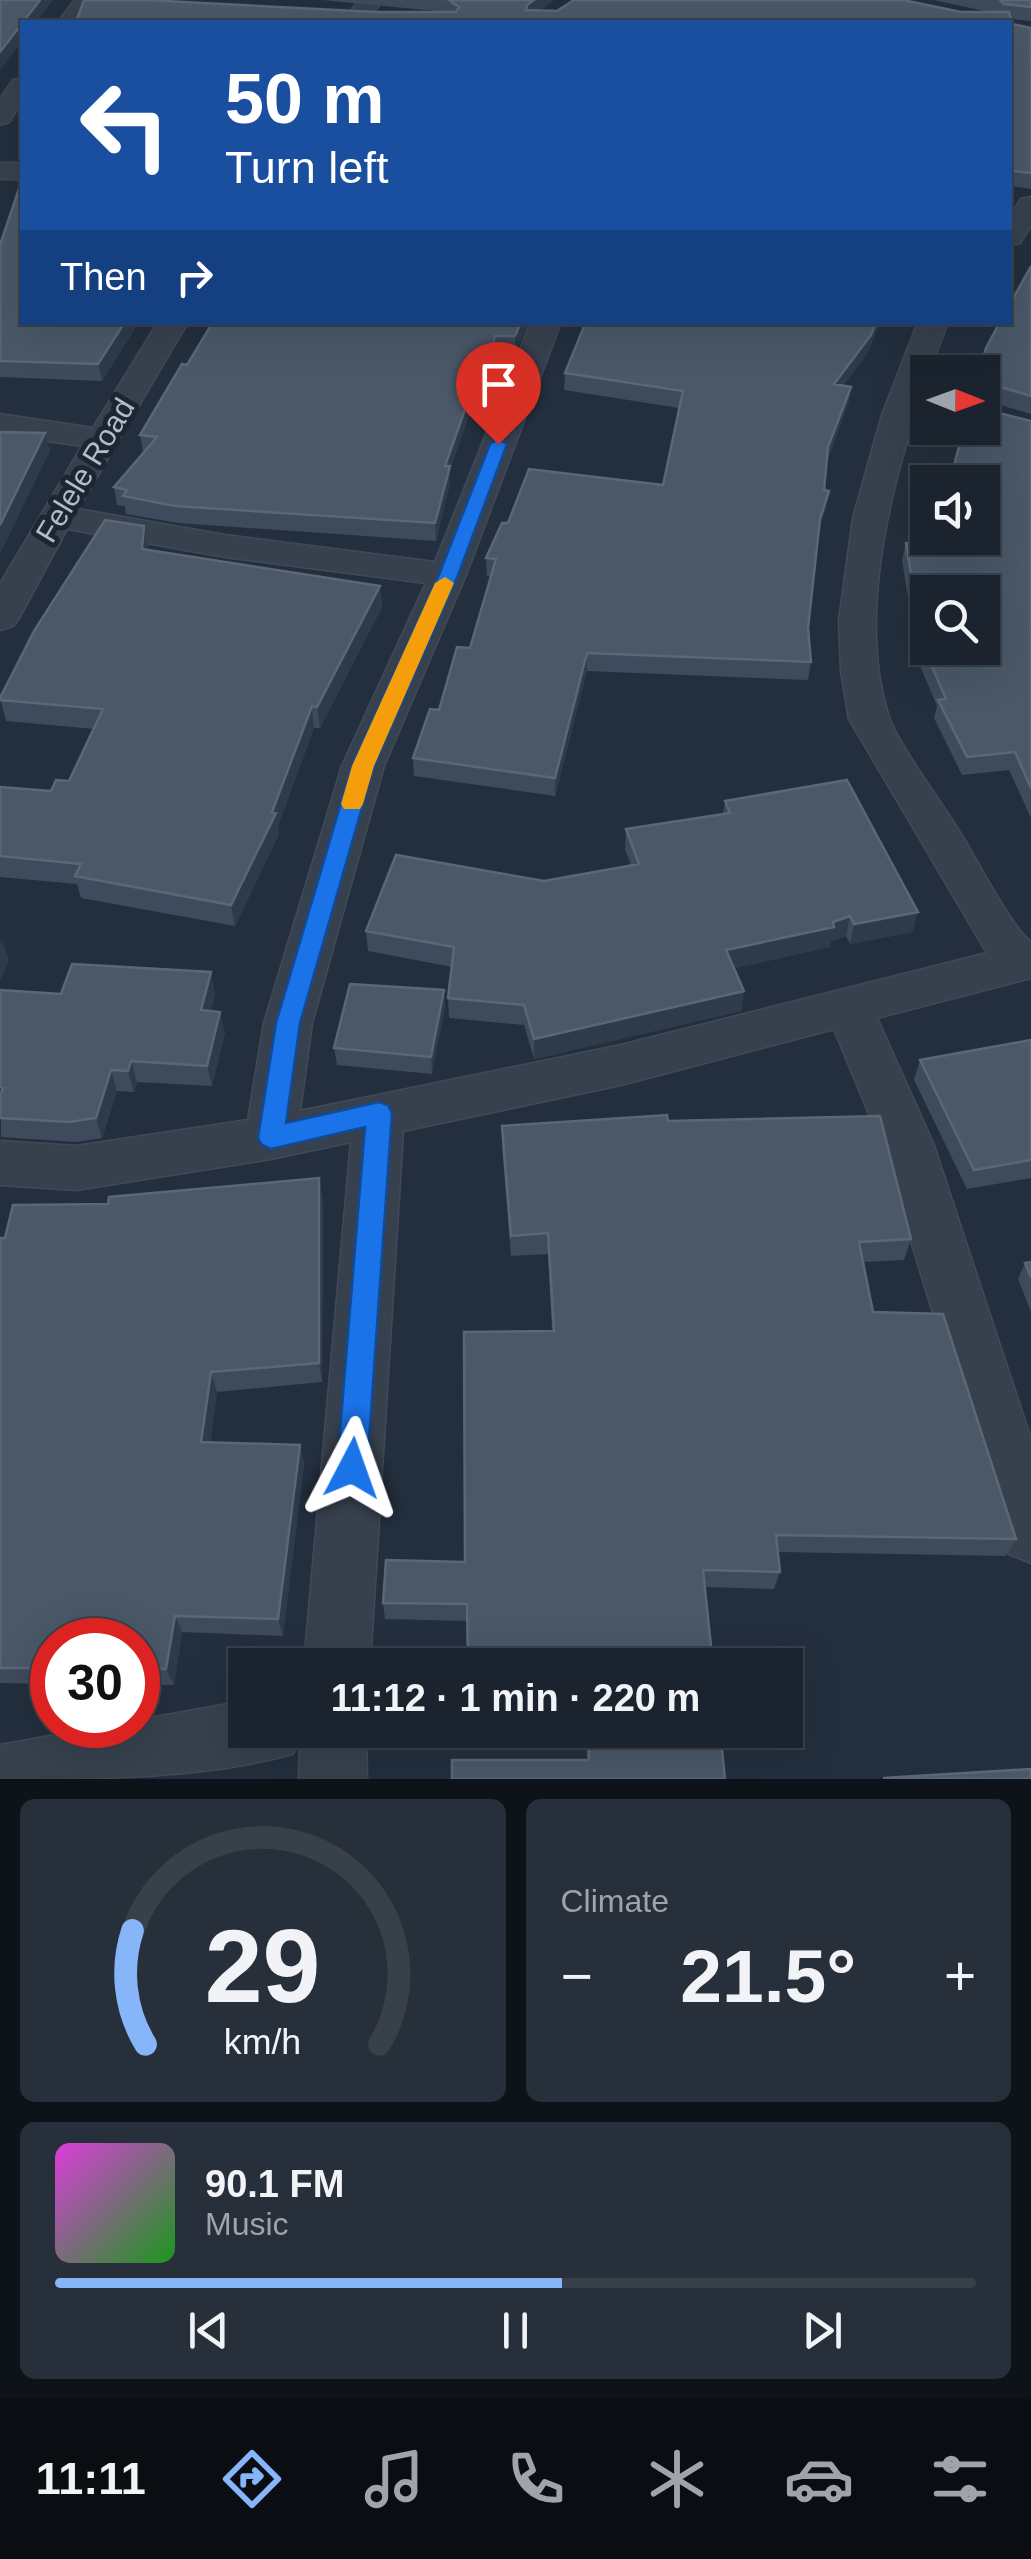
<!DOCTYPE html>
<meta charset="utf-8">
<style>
body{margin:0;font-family:Arial,sans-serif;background:#272f3a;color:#f1f3f6;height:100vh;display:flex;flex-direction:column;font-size:38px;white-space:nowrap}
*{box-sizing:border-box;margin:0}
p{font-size:32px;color:#9fa4aa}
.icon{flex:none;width:55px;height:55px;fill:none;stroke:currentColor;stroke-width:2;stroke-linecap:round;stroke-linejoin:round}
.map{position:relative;height:1779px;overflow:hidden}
.panel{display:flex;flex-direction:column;gap:20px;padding:20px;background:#0e1319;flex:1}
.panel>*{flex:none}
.banner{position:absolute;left:20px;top:20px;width:992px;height:305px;border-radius:0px;box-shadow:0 10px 40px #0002,0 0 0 2px #38404a;background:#1a4fa0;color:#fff;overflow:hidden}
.needle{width:65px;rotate:91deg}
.buttons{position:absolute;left:910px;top:355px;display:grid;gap:20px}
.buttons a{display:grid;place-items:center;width:90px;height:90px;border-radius:0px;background:#1a232e;box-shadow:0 10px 40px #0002,0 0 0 2px #38404a;font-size:50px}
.speed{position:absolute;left:30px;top:1618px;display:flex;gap:20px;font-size:50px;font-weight:700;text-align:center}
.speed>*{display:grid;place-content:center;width:130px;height:130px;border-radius:50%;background:#1a232e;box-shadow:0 10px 40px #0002,0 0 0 2px #38404a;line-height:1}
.speed .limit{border:15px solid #d22;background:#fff;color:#111}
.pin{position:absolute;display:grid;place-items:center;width:85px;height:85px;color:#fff;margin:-102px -42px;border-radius:50% 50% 50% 0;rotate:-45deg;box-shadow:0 0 10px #0007}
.pin .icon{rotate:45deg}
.me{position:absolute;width:110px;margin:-55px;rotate:4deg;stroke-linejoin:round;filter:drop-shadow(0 0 8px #0008)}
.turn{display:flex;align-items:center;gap:35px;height:210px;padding:0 40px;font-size:45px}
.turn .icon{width:130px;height:130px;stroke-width:2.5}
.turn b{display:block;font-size:70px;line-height:85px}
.then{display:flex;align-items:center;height:95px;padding:0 40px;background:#0003;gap:20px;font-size:38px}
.big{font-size:75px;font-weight:700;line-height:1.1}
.panel .widget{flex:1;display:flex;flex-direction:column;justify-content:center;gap:15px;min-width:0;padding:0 35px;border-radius:15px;background:#272f3a}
.panel .dial{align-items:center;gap:0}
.dial svg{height:260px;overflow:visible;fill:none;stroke:#38404a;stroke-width:7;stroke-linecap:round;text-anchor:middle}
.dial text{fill:#f1f3f6;stroke:none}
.song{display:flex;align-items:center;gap:30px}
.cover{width:120px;height:120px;border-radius:15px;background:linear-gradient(135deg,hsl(300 70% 55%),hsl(120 70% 35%))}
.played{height:10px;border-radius:5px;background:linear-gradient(90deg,#87b5fa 55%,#38404a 55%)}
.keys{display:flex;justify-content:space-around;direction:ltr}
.heat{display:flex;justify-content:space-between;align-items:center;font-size:55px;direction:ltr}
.panel .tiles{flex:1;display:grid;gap:20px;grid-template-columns:1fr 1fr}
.widget:last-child{grid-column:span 2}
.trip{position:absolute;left:228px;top:1648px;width:575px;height:100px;border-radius:0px;background:#1a232e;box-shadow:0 10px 40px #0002,0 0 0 2px #38404a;font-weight:700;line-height:100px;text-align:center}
.tab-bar{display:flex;height:160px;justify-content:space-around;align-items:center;background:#0a0e12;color:#9fa4aa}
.tab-bar .icon{width:70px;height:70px}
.tab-bar .selected{color:#87b5fa}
.tab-bar b{font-size:45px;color:#f1f3f6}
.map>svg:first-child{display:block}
</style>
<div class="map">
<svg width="1031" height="1779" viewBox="0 0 1031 1779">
<rect width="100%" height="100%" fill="#232f3e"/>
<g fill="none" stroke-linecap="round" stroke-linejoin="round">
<defs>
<path id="street" d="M 75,0 L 97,0 L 80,22 L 58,22 Z
M 360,0 L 384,0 L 368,18 L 360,20 L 349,13 Z
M 22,78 L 22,102 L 9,122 L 0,125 L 0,99 L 13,80 Z
M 0,163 L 22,163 L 22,179 L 0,179 Z
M 1031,197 L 1031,226 L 1020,243 L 1010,245 L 1010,216 L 1021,199 Z
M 158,322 L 188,322 L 78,509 L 225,535 L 435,562 L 531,322 L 561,322 L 466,575 L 384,766 L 312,1023 L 300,1111 L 621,1045 L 987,953 L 849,719 L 841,671 L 839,621 L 853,518 L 882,415 L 918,322 L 948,322 C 906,431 850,599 889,717 C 899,746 943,804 961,834 C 978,861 1010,926 1031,942 L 1031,978 L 877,1018 L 933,1143 L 1031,1439 L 1031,1563 L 1009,1554 L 1000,1532 L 881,1143 L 834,1029 L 621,1085 L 403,1131 L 370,1665 L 304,1665 L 351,1142 L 271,1159 L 76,1190 L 0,1185 L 0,1141 L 76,1146 L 248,1120 L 264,1023 L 342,766 L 426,583 L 225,557 L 67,529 L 19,618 L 13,626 L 0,630 L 0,584 L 82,446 L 0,434 L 0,414 L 93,428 Z
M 245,1701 L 245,1730 L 366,1730 L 367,1779 L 299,1779 L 300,1737 L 293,1754 C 202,1779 96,1779 0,1779 L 0,1745 L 111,1725 L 138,1725 L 138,1720 Z"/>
</defs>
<!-- street casing -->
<use href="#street" stroke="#404a57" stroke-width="3"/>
<!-- street -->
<use href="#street" fill="#37414e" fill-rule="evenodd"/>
</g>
<!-- wall -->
<path fill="#3e4b5c" d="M 322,0 L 554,0 L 539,11 L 989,12 L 934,0 L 1031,0 L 1031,21 L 1011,19 L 1012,24 L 1031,28 L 1031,189 L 1010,186 L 1010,22 L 376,12 L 446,12 Z
M 0,245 L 139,322 L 102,381 L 0,377 Z
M 1031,266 L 1031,414 L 983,400 L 983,409 L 1031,421 L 1031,818 L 1009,770 L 962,775 L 934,718 L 937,706 L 918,661 L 902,560 L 906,543 L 943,544 L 944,538 L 982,538 L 982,482 L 950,482 L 982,372 Z
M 213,322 L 529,322 L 515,353 L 495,352 L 489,378 L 482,377 L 450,470 L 450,483 L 436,541 L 178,523 L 126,514 L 125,506 L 117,505 L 114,487 L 143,452 L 140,435 L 187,365 Z
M 597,322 L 880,322 L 868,352 L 843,386 L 851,387 L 848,404 L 827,461 L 824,490 L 829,491 L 826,508 L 818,532 L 808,628 L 811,662 L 808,680 L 587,671 L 555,796 L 414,776 L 413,758 L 470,648 L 491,576 L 487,576 L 486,558 L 508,523 L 663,485 L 679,408 L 564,390 L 565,373 Z
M 148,547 L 148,550 L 380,586 L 382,607 L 320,728 L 314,728 L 278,826 L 279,834 L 235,926 L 81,898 L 77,884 L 0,877 L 0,787 L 51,791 L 69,781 L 94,729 L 6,721 L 0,698 Z
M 725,801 L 913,932 L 850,944 L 846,936 L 831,941 L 830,947 L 734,968 L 744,991 L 741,1011 L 534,1059 L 524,1025 L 449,1018 L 448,998 L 452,967 L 368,951 L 366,931 L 631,865 L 625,849 L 626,829 L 723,814 Z
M 0,990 L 61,994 L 215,993 L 211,1011 L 225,1033 L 212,1086 L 137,1082 L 134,1092 L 117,1091 L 102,1138 L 76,1142 L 1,1137 Z
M 444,990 L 445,1007 L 432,1074 L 337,1065 L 334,1048 Z
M 1031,1040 L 1031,1178 L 967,1189 L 914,1080 L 920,1060 Z
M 668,1121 L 911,1239 L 904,1260 L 863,1262 L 873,1312 L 1016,1539 L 1006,1556 L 778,1552 L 780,1572 L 774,1589 L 705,1587 L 468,1621 L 385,1619 L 383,1603 L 465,1562 L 552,1331 L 548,1254 L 511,1256 L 502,1147 L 502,1126 Z
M 319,1178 L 323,1200 L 322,1382 L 217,1392 L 210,1442 L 300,1445 L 304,1464 L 283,1636 L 182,1632 L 174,1685 L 138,1685 L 138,1640 L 52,1640 L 52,1684 L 0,1683 L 0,1238 L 5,1238 L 108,1204 Z
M 1031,1262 L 1031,1312 L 1018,1279 L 1025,1263 Z
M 586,1730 L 720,1730 L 587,1760 Z"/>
<!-- shaded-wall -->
<path fill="#2e3b4b" d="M 40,0 L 53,0 L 36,22 L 23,22 Z
M 534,0 L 554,0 L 527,19 L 527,5 Z
M 22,23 L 22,41 L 0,70 L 0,52 Z
M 125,322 L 139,322 L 102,381 L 98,364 Z
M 521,322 L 529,322 L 515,353 L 515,336 Z
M 876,322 L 880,322 L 868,352 L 832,401 L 834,384 Z
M 495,336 L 495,352 L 489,378 L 489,361 Z
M 482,361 L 482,377 L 450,470 L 450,483 L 436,541 L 435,523 L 445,466 Z
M 851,387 L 848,404 L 825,465 L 828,447 Z
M 45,433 L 50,451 L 0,554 L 0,525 Z
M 829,491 L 826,508 L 817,536 L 820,519 Z
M 144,526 L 148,547 L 146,569 L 142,549 Z
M 380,586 L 382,607 L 320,728 L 317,707 Z
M 587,653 L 587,671 L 555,796 L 555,778 Z
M 312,706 L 314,728 L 278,826 L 279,834 L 235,926 L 231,905 L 272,812 Z
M 918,912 L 913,932 L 850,944 L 854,924 Z
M 850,916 L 846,936 L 831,941 L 830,947 L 723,971 L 726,950 Z
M 2,939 L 9,960 L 0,982 L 0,943 Z
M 211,972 L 215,993 L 206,1031 L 201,1010 Z
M 444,990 L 445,1007 L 432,1074 L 431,1057 Z
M 744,991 L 741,1011 L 534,1059 L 534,1039 Z
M 220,1012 L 225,1033 L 212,1086 L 207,1066 Z
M 131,1061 L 137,1082 L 134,1092 L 128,1071 Z
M 111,1070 L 117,1091 L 102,1138 L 96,1118 Z
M 319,1178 L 323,1200 L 322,1382 L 319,1363 Z
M 211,1372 L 217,1392 L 207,1461 L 201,1442 Z
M 300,1445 L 304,1464 L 283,1636 L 278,1619 Z
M 175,1616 L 182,1632 L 174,1685 L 166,1669 Z"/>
<!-- building -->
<path fill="#4a5868" stroke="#5b6777" stroke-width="2.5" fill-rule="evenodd" d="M 0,0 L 40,0 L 0,52 Z
M 84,0 L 146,0 L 376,12 L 456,12 L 459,7 L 449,0 L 534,0 L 527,5 L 526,10 L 557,11 L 574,0 L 903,0 L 961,12 L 1009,12 L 1012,24 L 1031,28 L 1031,173 L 1010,171 L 1010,22 L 76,22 Z
M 1000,0 L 1031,0 L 1031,7 L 1004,4 Z
M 22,180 L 22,322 L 125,322 L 98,364 L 0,361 L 0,245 Z
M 1031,266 L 1031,396 L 987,383 L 982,387 L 982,372 L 979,372 L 986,348 L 1000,322 L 1010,322 L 1010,304 Z
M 213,322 L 521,322 L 515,336 L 495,336 L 489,361 L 482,361 L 445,466 L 450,466 L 435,523 L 175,506 L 123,496 L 127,490 L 114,487 L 157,437 L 140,435 L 182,364 L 187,365 Z
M 597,322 L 876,322 L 871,335 L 834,384 L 851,387 L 828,447 L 824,490 L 829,491 L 820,519 L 808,628 L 811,662 L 587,653 L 555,778 L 413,758 L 430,709 L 439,710 L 457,647 L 470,648 L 496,559 L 486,558 L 502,523 L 508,523 L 529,469 L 663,485 L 683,391 L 565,373 L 585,324 L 597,324 Z
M 982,396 L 983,409 L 1031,421 L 1031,788 L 1015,752 L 967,757 L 938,700 L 946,699 L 922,643 L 906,543 L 944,544 L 946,538 L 982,538 L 982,482 L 955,482 L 958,465 L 954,465 L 964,428 L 982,428 ZM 928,592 L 982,592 L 982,648 L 928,648 Z
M 0,432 L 45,433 L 0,525 Z
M 105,520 L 144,526 L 142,549 L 380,586 L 317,707 L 312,706 L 272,812 L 276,813 L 231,905 L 75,876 L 81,864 L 0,856 L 0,787 L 51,791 L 56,780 L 69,781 L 103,709 L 0,700 L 0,698 L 34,631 Z
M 847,780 L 918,912 L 854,924 L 850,916 L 833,922 L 834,927 L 726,950 L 744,991 L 534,1039 L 524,1005 L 448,998 L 454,947 L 366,931 L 396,855 L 544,881 L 639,864 L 626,829 L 730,813 L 725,801 Z
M 72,964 L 211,972 L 201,1010 L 220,1012 L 207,1066 L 131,1061 L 128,1071 L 111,1070 L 96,1118 L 69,1122 L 0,1118 L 0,1096 L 3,1088 L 0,1087 L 0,990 L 61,994 Z
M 350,984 L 444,990 L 431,1057 L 334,1048 Z
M 1031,1040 L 1031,1160 L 974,1170 L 920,1060 Z
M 667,1115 L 668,1121 L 880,1116 L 911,1239 L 859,1242 L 873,1312 L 943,1314 L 1016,1539 L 776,1535 L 780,1572 L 703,1570 L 713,1665 L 468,1665 L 467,1604 L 383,1603 L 386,1560 L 465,1562 L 464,1332 L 554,1331 L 548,1233 L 511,1236 L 502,1126 Z
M 319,1178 L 319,1363 L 211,1372 L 201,1442 L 300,1445 L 278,1619 L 175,1616 L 166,1669 L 138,1669 L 138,1640 L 52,1640 L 52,1668 L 0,1668 L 0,1238 L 5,1238 L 13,1205 L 108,1204 L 109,1197 Z
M 1031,1262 L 1031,1277 L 1025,1263 Z
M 588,1730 L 720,1730 L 725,1779 L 452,1779 L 452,1760 L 589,1760 Z
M 1031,1769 L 1031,1779 L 883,1778 Z"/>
<!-- route -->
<path fill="#1a73e8" stroke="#114b97" stroke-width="2.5" d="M 498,439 L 507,444 L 458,575 L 374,766 L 300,1023 L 286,1123 L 379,1102 L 388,1105 L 392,1113 L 367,1468 L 363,1478 L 352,1483 L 342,1478 L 337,1468 L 365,1127 L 271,1149 L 262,1145 L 258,1138 L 276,1023 L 352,766 L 439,575 L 490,444 Z"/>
<!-- slow -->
<path fill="#f59e0b" d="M 445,577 L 454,583 L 374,766 L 363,804 L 360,809 L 344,809 L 341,804 L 352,766 L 435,583 Z"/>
<g text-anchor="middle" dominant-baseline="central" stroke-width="10" stroke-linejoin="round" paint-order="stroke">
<!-- far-street labels -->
<g font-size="30" fill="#b3bcc9" stroke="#1c2633">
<text transform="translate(85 470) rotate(-59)">Felele Road</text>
</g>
</g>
</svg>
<div class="buttons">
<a><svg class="needle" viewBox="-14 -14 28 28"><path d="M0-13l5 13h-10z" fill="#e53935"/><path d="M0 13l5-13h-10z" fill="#9fa4aa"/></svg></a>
<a><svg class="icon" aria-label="sound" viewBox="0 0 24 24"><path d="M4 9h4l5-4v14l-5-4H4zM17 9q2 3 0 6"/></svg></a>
<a><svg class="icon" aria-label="search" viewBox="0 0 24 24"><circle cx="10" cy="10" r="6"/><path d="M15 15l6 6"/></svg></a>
</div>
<div class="speed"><div class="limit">30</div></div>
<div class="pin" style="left:498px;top:444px;background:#d93025"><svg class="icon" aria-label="arrive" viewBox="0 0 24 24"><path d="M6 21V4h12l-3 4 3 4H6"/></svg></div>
<svg class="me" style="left:352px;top:1468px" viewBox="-20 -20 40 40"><path d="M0-17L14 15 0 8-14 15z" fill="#1a73e8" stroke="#fff" stroke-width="4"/></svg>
<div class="trip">11:12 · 1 min · 220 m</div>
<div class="banner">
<div class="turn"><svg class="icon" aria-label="left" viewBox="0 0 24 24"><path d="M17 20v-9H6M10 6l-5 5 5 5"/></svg><div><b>50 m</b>Turn left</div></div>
<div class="then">Then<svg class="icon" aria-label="right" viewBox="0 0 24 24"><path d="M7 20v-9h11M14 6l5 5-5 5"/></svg></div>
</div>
</div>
<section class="panel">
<div class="tiles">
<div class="widget dial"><svg viewBox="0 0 100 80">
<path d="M14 69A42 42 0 1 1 86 69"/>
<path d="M14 69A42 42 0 0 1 10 34" stroke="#87b5fa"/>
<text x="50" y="56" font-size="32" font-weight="700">29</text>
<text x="50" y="72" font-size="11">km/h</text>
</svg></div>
<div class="widget"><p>Climate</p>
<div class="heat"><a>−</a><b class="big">21.5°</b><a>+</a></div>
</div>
<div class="widget">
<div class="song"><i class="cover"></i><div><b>90.1 FM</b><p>Music</p></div></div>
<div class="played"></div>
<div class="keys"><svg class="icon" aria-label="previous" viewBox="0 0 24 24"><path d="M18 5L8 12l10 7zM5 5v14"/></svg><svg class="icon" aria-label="pause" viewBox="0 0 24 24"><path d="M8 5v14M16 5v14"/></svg><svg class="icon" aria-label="next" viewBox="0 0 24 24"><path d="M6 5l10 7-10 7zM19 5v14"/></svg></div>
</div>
</div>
</section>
<nav class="tab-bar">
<b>11:11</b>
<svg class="icon selected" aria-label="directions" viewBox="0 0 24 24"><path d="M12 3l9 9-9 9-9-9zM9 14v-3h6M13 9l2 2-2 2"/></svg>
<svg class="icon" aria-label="music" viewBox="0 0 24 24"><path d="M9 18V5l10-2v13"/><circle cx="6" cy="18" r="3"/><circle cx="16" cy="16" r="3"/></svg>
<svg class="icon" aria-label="phone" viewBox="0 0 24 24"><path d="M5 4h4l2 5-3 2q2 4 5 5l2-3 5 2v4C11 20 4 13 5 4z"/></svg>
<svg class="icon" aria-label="climate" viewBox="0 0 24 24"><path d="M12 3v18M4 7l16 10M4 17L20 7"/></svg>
<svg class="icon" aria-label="car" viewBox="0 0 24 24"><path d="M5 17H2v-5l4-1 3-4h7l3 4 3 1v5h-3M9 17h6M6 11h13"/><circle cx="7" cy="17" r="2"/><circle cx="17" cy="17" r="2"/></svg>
<svg class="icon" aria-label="filters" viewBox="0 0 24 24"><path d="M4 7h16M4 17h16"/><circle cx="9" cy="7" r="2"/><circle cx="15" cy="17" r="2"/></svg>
</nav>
